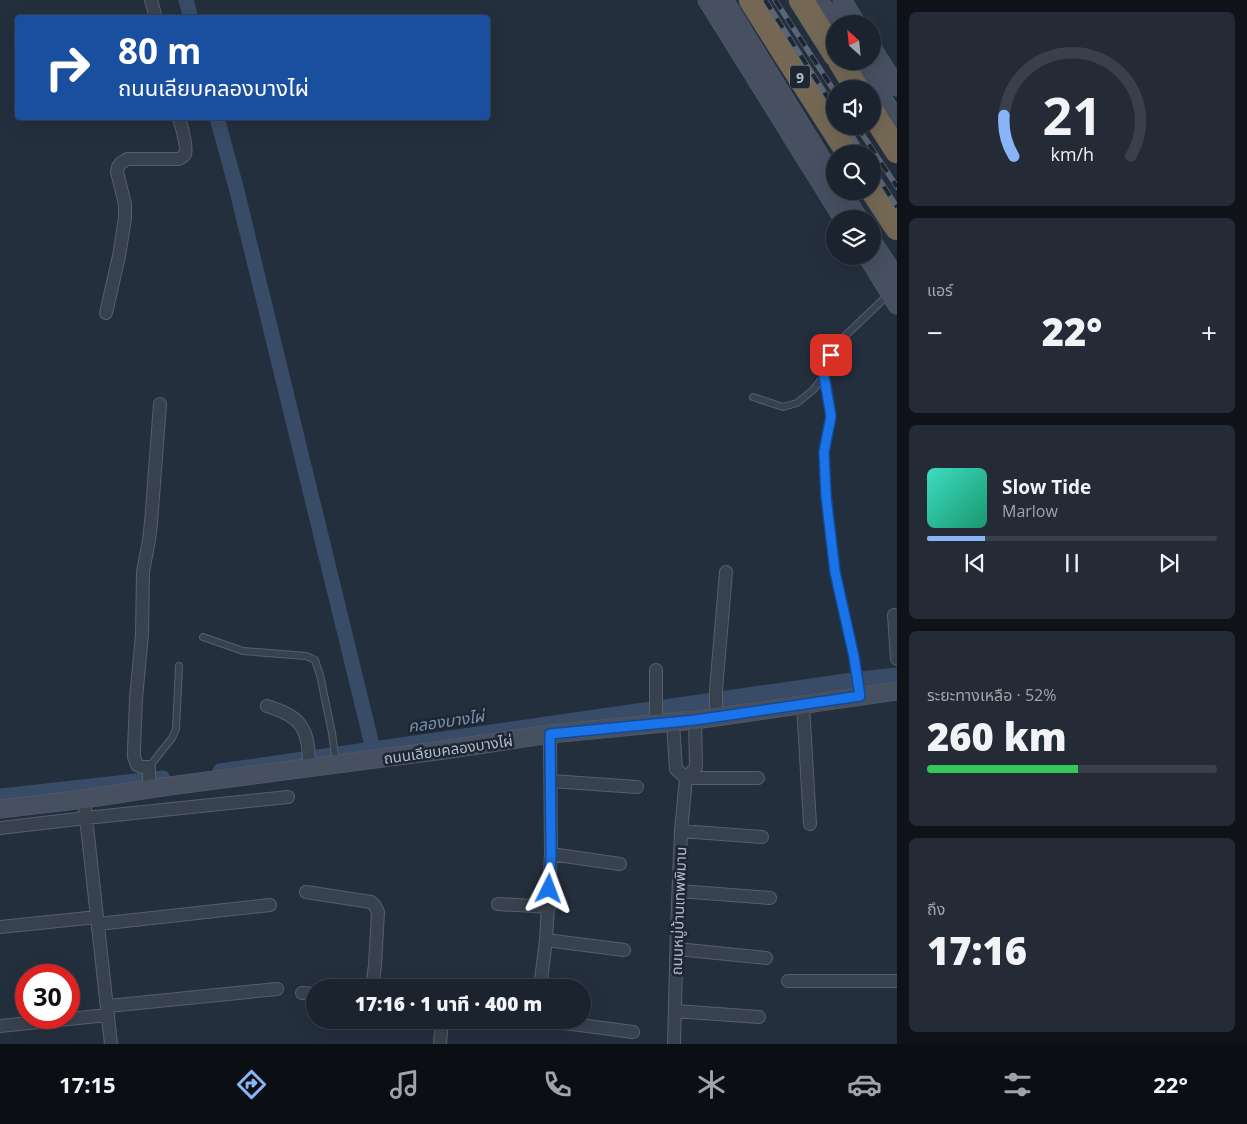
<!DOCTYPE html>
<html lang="th">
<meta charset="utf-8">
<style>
body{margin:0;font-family:"Open Sans","Noto Sans Thai",sans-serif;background:#242b36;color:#f1f3f6;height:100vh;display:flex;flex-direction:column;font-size:19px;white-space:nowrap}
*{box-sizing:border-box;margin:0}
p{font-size:16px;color:#a0a4aa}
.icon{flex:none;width:28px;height:28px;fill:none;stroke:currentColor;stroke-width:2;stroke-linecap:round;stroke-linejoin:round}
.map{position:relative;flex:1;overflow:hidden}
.sheet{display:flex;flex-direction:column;gap:12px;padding:12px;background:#0f1319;width:350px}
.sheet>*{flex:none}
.banner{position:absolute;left:15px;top:15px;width:475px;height:105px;border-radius:5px;box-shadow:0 5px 20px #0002,0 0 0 1px #39404a;background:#1a4fa0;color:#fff;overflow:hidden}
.needle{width:32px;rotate:333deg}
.controls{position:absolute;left:826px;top:15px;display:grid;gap:10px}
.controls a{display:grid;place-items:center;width:55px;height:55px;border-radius:50%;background:#1b232e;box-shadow:0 5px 20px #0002,0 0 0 1px #39404a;font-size:25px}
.speed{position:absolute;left:15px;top:964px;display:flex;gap:10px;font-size:25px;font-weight:700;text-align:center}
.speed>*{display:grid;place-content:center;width:65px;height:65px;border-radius:50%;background:#1b232e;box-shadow:0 5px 20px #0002,0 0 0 1px #39404a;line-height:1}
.speed .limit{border:8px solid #d22;background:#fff;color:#111}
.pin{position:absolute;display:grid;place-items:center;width:42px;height:42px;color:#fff;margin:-21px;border-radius:10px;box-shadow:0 2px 8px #0006}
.me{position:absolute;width:55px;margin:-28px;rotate:3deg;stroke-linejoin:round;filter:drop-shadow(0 0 4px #0008)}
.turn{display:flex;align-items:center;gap:18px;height:105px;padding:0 20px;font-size:22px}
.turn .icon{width:65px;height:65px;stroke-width:2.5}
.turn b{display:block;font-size:35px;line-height:42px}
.big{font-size:38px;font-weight:800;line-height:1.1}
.sheet .card{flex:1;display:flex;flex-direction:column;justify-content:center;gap:8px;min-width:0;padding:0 18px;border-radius:8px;background:#242b36}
.sheet .dial{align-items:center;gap:0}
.dial svg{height:130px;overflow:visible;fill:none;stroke:#39404a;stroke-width:7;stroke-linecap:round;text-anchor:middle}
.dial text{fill:#f1f3f6;stroke:none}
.song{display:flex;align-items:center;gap:15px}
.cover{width:60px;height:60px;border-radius:8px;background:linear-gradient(135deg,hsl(170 70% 55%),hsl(160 70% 35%))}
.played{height:5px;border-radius:2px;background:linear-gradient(90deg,#8ab4f8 20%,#39404a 20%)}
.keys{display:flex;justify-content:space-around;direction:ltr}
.heat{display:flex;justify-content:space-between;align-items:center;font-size:28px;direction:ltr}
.charge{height:8px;border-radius:4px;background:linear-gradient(90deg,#34c759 52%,#39404a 0)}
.trip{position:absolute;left:306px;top:979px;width:285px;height:50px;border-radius:25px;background:#1b232e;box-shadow:0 5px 20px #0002,0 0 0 1px #39404a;font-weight:800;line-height:50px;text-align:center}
.tabs{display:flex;height:80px;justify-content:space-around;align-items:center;background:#0b0e12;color:#a0a4aa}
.tabs .icon{width:35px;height:35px}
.tabs .selected{color:#8ab4f8}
.tabs b{font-size:22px;color:#f1f3f6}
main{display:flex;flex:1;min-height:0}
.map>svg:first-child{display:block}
</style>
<main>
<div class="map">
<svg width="897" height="1044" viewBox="0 0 897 1044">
<rect width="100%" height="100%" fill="#242f3e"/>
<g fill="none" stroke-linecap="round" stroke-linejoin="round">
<!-- canal -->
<path stroke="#394c67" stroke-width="15" d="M 186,0 L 191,18
M 217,118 L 236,187 L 373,749
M 220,771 L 852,680 L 897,675
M 0,796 L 163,778"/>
<defs>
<path id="lane" d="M 824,376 L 831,415 L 824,452 L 826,496 L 835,572 L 854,657 L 860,696
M 753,397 L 783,407 L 797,403 L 813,390 L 824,376 L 831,355 L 845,336 L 889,294
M 203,637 L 243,651 L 306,656 L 311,658 L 315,660 L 320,675 L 332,733 L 336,763
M 149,767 L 172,738 L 176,729 L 179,666"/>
<path id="street" d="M 151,0 L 156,18
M 106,313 L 119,256 L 125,218 L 125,204 L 117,172 L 118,167 L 121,163 L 127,159 L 179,159 C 182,157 184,156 185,154 C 188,147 181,125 179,118
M 894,615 L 897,659
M 656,670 L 656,724
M 803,705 L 810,824
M 267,706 C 275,709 285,712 292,717 C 309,728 309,750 309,768
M 716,717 L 716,690 L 726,572
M 673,723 L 676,769 L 686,778
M 686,778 L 758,778
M 551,781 L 637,787
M 149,789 L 149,767 L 142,767 L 137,765 L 134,757 L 134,749 L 136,699 L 142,634 L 143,572 L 149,540 L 151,523 L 160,404
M 84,799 L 111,1044
M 0,828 L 86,818 L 288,797
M 681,831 L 762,837
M 551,854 L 620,864
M 679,891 L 770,898
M 306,892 L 371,902 L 375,906 L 378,912 L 375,965 L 372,988
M 498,904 L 549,907
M 98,924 L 270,905
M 0,927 L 97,917
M 546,940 L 624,950
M 677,949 L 766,958
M 788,981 L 897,981
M 540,988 L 546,940 L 551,854 L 550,734
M 302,993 L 315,994
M 108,1006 L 277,989
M 675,1011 L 759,1017
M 542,1020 L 633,1032
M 0,1026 L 108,1015
M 440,1044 L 442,1020
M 674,1044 L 677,927 L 681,831 L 686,778 L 696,767 L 695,720"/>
<path id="secondary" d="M 707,0 L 843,219
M 724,0 L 835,180
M 819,0 L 835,25
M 842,0 L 857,24
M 872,48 L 897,87
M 859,61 L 897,121
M 842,191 L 859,219
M 872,241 L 897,279
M 867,256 L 897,305
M 0,809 L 84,799 L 162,787 L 444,750 L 550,734 L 695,720 L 897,691"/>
<path id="highway" d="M 751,0 L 785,54 L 849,154
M 801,0 L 835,54
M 840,61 L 857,89
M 872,112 L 897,151
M 872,190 L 897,228"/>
</defs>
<!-- lane casing -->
<use href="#lane" stroke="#565f6c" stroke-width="8"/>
<!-- street casing -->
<use href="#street" stroke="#565f6c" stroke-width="14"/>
<!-- secondary casing -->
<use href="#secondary" stroke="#565f6c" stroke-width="19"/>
<!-- highway casing -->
<use href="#highway" stroke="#434c59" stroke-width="25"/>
<!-- lane -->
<use href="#lane" stroke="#38414e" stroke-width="6"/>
<!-- street -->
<use href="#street" stroke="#38414e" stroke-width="12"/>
<!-- secondary -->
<use href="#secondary" stroke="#465061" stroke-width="18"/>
<!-- highway -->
<use href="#highway" stroke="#746855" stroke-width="24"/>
<defs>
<path id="rail" d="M 765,0 L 835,109
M 775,0 L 835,92
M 846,126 L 863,154
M 857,126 L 897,187
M 872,168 L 897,207"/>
</defs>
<!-- rail casing -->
<use href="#rail" stroke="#5a6575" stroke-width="5.5"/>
<!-- rail -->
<use href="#rail" stroke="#1d2633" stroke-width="4" stroke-dasharray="11" stroke-linecap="butt"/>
</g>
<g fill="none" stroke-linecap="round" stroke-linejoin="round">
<defs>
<path id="route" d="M 549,889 L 551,854 L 550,734 L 695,720 L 860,696 L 854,657 L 835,572 L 826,496 L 824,452 L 831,416 L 824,376 L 831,355"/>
</defs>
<!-- route casing -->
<use href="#route" stroke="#114b97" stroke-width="12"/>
<!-- route -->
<use href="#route" stroke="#1a73e8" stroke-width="9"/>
</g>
<g text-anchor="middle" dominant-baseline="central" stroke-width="5" stroke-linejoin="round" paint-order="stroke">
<!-- shield labels -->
<rect fill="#1d2633" stroke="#878f9c" stroke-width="1" x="790" y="65.5" width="20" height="23" rx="4"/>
<g font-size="14" font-weight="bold" fill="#b4bcc9">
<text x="800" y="77">9</text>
</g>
<!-- street labels -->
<g font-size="15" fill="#b4bcc9" stroke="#1d2633">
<text transform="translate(448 749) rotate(-8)">ถนนเลียบคลองบางไผ่</text>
<text transform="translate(678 911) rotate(-88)">ถนนหมู่บ้านเทพพิมาน</text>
</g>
<!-- water labels -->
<g font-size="16" font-style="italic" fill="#7c92b1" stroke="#1d2633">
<text transform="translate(446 721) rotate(-8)">คลองบางไผ่</text>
</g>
</g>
</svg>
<div class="controls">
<a><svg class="needle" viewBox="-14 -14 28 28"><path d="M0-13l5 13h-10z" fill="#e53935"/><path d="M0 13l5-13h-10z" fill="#a0a4aa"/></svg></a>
<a><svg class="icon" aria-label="sound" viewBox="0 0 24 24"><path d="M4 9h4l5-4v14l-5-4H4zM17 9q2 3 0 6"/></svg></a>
<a><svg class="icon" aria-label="search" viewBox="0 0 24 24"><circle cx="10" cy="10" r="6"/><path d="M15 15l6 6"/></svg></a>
<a><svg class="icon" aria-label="layers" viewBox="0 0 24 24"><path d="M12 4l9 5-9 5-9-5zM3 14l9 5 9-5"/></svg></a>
</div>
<div class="speed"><div class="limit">30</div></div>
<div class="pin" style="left:831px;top:355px;background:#d93025"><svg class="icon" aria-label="arrive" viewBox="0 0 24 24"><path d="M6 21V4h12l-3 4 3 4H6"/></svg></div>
<svg class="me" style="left:549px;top:889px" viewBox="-20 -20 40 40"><path d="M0-17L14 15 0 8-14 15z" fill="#1a73e8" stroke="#fff" stroke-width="4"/></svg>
<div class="trip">17:16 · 1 นาที · 400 m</div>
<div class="banner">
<div class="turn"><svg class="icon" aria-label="right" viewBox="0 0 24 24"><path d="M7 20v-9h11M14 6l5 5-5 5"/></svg><div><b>80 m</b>ถนนเลียบคลองบางไผ่</div></div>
</div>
</div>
<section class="sheet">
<div class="card dial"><svg viewBox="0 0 100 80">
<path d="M14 69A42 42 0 1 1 86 69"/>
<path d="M14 69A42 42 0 0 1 8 44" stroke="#8ab4f8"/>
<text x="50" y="56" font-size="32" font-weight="700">21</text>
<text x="50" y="72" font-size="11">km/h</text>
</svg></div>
<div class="card"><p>แอร์</p>
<div class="heat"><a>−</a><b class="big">22°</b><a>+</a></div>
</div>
<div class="card">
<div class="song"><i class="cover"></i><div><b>Slow Tide</b><p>Marlow</p></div></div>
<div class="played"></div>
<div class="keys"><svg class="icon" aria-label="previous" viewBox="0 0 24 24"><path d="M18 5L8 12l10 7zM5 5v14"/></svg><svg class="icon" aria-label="pause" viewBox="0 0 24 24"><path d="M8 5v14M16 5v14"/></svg><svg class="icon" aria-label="next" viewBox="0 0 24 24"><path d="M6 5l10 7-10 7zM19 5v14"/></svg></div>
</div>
<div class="card"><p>ระยะทางเหลือ · 52%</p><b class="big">260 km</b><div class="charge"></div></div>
<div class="card"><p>ถึง</p><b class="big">17:16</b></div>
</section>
</main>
<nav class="tabs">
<b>17:15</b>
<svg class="icon selected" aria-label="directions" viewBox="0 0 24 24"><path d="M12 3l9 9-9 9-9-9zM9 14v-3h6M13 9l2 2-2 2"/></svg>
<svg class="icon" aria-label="music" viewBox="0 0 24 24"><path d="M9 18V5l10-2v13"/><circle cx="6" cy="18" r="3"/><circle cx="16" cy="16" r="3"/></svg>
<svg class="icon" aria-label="phone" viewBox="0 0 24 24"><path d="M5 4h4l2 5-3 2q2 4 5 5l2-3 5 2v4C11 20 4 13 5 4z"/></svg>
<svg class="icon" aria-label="climate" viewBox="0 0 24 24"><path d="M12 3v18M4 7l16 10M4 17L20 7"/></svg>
<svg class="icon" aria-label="car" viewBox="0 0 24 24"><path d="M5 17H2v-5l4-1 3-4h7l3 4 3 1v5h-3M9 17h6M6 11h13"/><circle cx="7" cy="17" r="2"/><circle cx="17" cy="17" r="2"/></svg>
<svg class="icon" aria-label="filters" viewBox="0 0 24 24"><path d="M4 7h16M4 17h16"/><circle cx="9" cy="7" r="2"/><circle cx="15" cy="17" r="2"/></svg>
<b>22°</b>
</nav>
